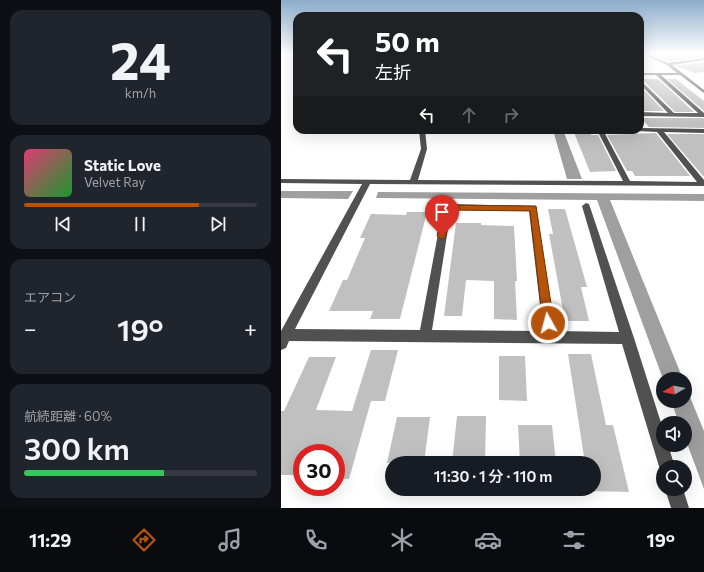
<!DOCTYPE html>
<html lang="ja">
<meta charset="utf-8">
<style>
body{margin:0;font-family:Commissioner,"Noto Sans JP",sans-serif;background:#20242c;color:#f1f3f6;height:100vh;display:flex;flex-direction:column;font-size:15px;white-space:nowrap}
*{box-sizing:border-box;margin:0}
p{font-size:13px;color:#9ea1a6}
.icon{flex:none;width:22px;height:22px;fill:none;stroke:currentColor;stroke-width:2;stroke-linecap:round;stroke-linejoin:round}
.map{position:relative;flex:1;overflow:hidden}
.side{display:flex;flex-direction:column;gap:10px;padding:10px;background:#0d0f14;width:281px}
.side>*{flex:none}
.top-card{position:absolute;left:12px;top:12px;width:351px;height:122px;border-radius:12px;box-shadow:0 4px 16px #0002;background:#202124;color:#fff;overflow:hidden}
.needle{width:26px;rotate:260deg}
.fabs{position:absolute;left:375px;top:372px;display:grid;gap:8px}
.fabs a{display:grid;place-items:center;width:36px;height:36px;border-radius:50%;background:#171b24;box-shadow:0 4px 16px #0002;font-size:20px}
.speed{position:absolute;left:12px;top:444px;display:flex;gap:8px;font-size:20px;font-weight:700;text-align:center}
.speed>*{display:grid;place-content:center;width:52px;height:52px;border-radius:50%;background:#171b24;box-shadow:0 4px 16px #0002;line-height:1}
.speed .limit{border:6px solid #d22;background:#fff;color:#111}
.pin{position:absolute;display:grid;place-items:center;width:34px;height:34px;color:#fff;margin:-41px -17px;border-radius:50% 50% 50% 0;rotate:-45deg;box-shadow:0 0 4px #0007}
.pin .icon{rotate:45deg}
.me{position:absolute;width:44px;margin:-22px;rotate:353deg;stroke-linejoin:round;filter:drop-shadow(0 0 3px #0008)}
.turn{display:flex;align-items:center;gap:14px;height:84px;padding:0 16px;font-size:18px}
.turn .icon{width:52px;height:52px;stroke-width:2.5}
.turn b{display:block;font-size:28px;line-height:34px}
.lanes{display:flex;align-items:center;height:38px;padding:0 16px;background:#0003;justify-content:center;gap:20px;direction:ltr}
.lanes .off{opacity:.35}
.big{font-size:30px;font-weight:600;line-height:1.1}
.side .card{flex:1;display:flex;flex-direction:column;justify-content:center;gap:6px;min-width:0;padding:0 14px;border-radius:12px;background:#20242c}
.side .dial{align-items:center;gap:0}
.dial b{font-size:52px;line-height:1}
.song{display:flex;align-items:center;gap:12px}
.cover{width:48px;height:48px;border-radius:6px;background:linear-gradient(135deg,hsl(340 70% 55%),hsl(130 70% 35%))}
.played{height:4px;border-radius:2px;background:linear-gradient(90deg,#b45309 75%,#363941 75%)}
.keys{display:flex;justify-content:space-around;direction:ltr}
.heat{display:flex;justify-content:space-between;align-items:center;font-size:22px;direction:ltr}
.charge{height:6px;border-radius:3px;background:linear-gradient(90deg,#34c759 60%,#363941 0)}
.trip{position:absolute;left:104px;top:456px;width:216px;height:40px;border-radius:20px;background:#171b24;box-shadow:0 4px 16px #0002;font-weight:600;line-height:40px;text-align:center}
.tab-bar{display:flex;height:64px;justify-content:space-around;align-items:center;background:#090b0e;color:#9ea1a6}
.tab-bar .icon{width:28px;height:28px}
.tab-bar .current{color:#b45309}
.tab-bar b{font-size:18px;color:#f1f3f6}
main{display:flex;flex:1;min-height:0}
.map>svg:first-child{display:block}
</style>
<main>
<section class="side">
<div class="card dial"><b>24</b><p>km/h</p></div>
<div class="card">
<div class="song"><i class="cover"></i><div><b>Static Love</b><p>Velvet Ray</p></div></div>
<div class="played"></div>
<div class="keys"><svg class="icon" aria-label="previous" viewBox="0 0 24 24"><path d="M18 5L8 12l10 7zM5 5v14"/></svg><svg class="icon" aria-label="pause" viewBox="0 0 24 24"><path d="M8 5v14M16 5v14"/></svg><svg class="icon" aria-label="next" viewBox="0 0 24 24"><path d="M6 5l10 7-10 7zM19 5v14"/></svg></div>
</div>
<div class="card"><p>エアコン</p>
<div class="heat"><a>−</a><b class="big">19°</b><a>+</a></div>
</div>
<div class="card"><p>航続距離 · 60%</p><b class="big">300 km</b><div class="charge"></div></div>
</section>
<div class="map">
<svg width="423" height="508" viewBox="0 0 423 508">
<rect width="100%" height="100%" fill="#fff"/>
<!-- water -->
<path fill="#9f9f9f" d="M 272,130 L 282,130 L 301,179 L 286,179 Z
M 0,191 L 72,191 L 67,199 L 0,198 Z
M 97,192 L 423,194 L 423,201 L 329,200 L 402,379 L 382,379 L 316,200 L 95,198 Z
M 404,385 L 423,431 L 423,489 L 404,438 L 404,423 L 398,423 L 390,401 L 404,401 Z"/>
<!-- building -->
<path fill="#c0c0c0" d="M 407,53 L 423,53 L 423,57 L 387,61 L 373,55 Z
M 423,62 L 423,72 L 413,73 L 395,66 Z
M 361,79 L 377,79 L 413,112 L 394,112 Z
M 386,79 L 395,79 L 423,101 L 423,111 Z
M 359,87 L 360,87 L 383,111 L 359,111 Z
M 360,118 L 423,118 L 423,128 L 368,127 Z
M 292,130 L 308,130 L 310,135 L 317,135 L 335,171 L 309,172 Z
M 375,133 L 409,176 L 354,176 L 351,171 L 346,171 L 326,135 Z
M 386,134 L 423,134 L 423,176 L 422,176 Z
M 267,209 L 284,209 L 306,287 L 300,287 L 308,321 L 284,321 L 268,234 L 272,234 Z
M 126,212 L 146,212 L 119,319 L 89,319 L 92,311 L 48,311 L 62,280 L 66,280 L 84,238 L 79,238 L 90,214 L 125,215 Z
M 175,223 L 200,223 L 200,225 L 233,226 L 236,281 L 234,281 L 236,320 L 213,319 L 213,281 L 185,280 L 181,316 L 163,316 Z
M 90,350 L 117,350 L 104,401 L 90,401 L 68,479 L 55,479 L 55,453 L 21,453 L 21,458 L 15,475 L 0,475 L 0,411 L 3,411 L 28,357 L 55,357 L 35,410 L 71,411 Z
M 287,354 L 310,354 L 325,425 L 332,425 L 348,492 L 308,491 L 308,489 L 313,489 L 313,463 L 304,463 Z
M 218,356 L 244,356 L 246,401 L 218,400 Z
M 176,416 L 205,416 L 204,463 L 171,463 Z
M 116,417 L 149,417 L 143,463 L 106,463 Z
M 237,425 L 271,425 L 275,463 L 239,463 Z"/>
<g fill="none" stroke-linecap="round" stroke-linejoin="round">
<!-- minor -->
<path fill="#515151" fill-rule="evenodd" d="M 360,53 L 365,53 L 387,63 L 423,58 L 423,60 L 391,65 L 423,90 L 423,93 L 399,75 L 380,75 L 423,113 L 423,117 L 359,116 L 359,112 L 387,113 L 359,84 L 359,80 L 393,113 L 417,113 L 375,75 L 359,75 L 359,73 L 396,73 L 386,65 Z
M 359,128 L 423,129 L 423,133 L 383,132 L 423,180 L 423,186 L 89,184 L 14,329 L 139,330 L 162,207 L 166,204 L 255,206 L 274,331 L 338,332 L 301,206 L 305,203 L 308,204 L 353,338 L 382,429 L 382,445 L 387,445 L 394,467 L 382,467 L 382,474 L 380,473 L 341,344 L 8,341 L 5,348 L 0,350 L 0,331 L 81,184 L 0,183 L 0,179 L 129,180 L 140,149 L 138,130 L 144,130 L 146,149 L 137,180 L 342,181 L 316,130 L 322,130 L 349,181 L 416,182 L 376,132 L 357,131 L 356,130 L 359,130 ZM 170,210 L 248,211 L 262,331 L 151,330 Z
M 384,489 L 402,489 L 408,508 L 390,508 Z"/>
</g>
<!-- sky -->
<linearGradient id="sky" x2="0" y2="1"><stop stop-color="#8baccb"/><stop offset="0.43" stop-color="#fff"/><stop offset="1" stop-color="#fff" stop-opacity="0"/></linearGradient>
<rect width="423" height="124" fill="url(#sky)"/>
<!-- route -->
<path fill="#b45309" stroke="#753606" d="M 166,205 L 255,206 L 273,323 L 271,327 L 267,328 L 263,327 L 262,323 L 249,211 L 169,210 L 165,236 L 161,239 L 156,236 L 162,207 Z"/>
</svg>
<div class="fabs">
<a><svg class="needle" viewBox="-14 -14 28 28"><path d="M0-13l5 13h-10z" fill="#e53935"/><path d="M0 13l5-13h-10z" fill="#9ea1a6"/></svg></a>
<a><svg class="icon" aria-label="sound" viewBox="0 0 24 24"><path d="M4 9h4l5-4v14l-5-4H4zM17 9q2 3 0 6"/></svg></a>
<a><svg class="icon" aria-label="search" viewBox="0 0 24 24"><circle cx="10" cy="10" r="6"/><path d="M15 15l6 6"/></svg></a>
</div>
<div class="speed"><div class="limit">30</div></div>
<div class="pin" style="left:161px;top:236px;background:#d93025"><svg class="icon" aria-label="arrive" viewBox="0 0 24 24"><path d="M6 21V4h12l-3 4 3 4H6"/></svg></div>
<svg class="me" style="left:267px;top:323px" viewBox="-20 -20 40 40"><circle r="17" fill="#b45309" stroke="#fff" stroke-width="3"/><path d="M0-11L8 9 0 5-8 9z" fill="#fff"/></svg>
<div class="trip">11:30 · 1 分 · 110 m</div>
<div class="top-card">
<div class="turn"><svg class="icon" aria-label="left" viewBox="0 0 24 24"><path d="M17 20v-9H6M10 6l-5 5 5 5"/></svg><div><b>50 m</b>左折</div></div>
<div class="lanes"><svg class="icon" aria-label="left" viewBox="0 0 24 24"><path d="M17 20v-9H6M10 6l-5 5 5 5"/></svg><svg class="icon off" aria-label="ahead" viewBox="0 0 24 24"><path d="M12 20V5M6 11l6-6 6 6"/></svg><svg class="icon off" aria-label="right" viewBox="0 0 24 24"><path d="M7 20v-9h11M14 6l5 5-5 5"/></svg></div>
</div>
</div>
</main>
<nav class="tab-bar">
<b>11:29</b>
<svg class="icon current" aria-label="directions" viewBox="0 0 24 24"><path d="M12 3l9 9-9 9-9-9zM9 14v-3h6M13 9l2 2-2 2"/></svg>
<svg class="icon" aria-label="music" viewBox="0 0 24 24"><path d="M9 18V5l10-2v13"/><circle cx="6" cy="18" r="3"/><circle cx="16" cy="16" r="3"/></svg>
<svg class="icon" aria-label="phone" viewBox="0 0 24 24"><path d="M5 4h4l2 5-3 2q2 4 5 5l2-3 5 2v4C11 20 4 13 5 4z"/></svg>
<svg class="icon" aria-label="climate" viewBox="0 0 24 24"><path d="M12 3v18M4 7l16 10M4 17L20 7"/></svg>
<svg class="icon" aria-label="car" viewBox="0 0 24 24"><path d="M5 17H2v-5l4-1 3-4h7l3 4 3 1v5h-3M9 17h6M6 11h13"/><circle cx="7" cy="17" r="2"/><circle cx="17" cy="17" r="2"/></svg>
<svg class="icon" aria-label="filters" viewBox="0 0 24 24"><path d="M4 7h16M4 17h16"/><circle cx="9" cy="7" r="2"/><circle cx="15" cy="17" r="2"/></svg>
<b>19°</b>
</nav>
